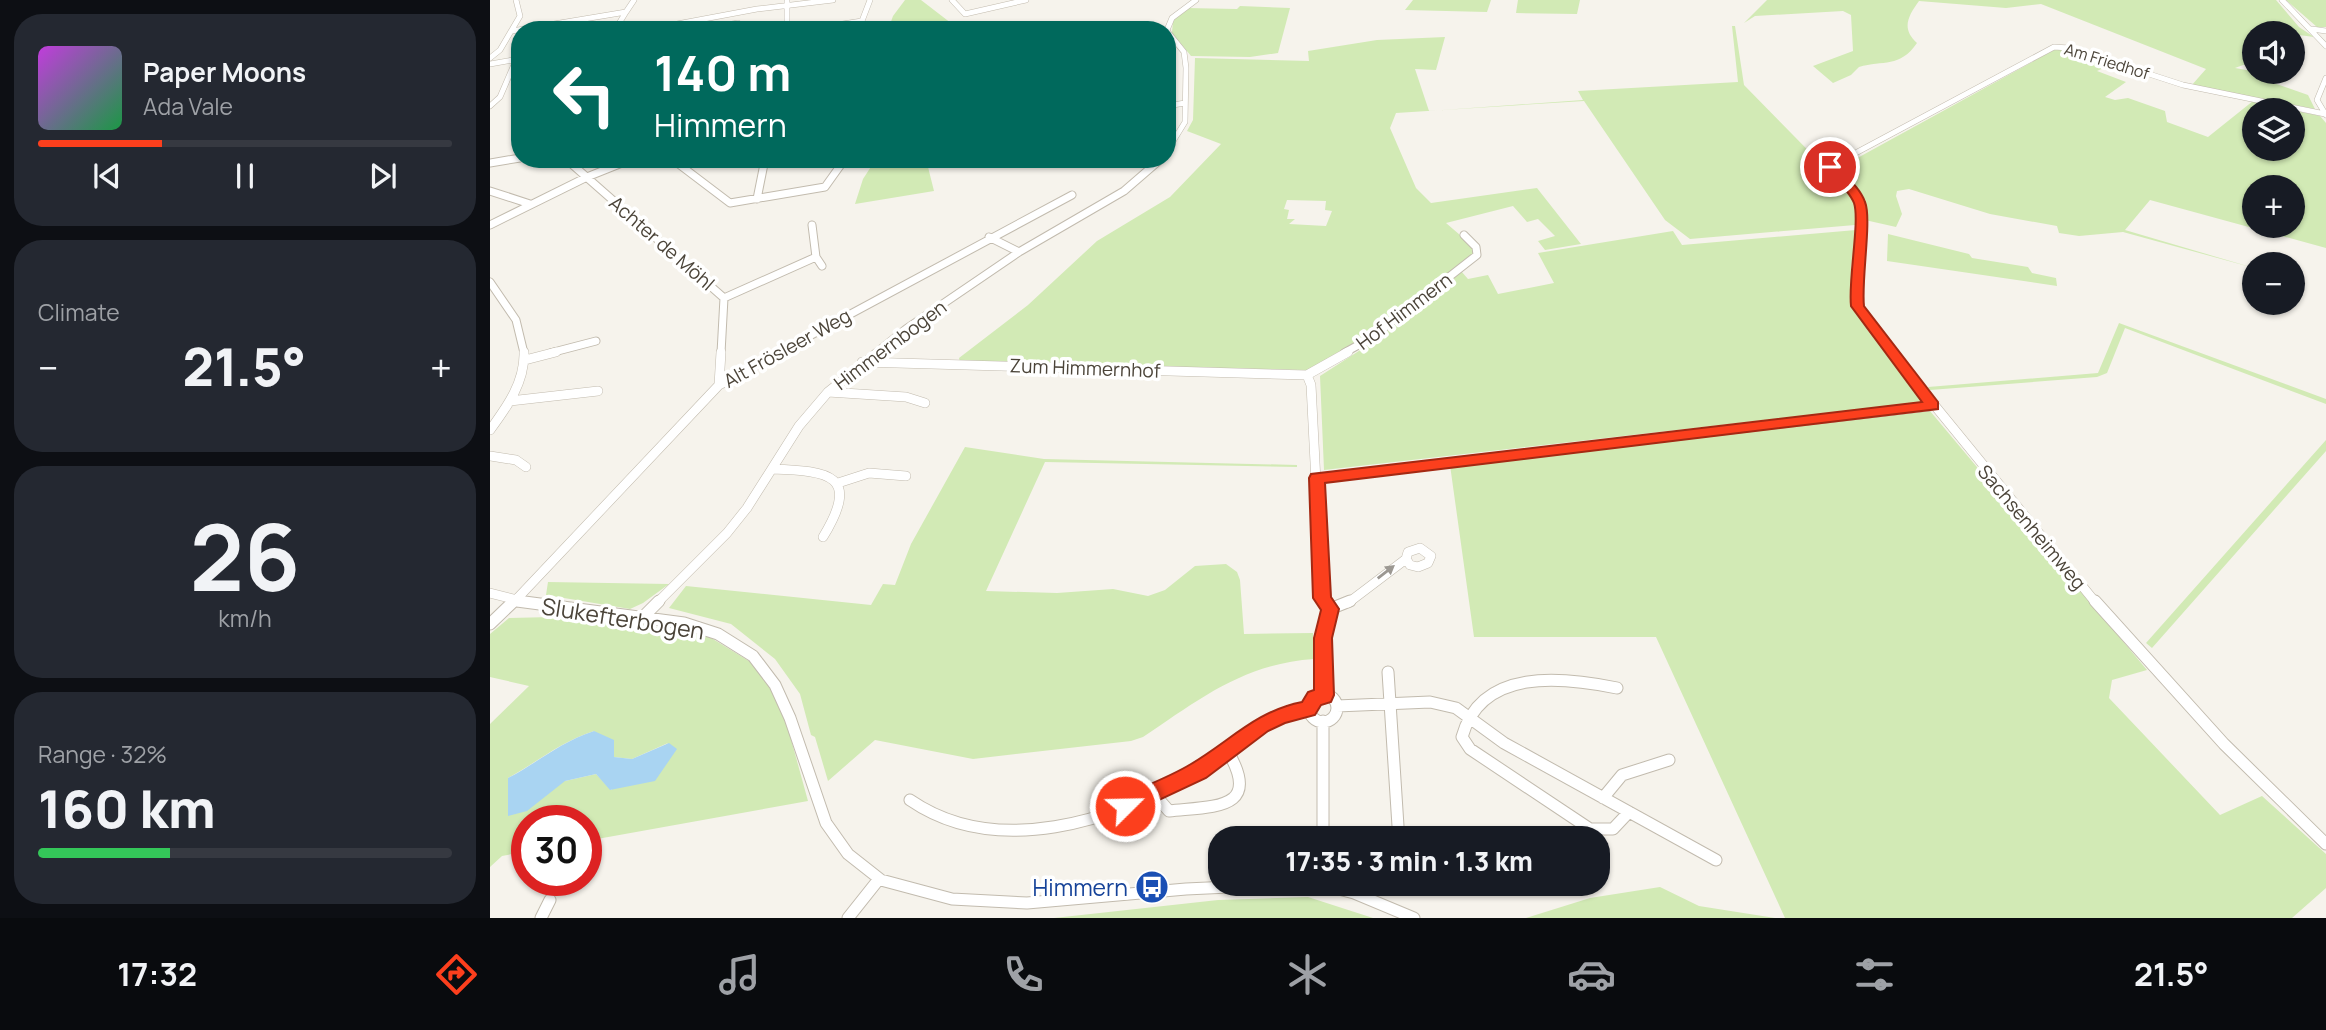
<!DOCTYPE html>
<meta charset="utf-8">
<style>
body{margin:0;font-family:Manrope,sans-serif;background:#242831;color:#f1f3f6;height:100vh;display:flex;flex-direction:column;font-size:26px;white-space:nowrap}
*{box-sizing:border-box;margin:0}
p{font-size:23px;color:#9ea1a6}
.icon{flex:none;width:38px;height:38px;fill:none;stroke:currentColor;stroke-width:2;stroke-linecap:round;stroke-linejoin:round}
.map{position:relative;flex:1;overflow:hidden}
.details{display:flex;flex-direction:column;gap:14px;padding:14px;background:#0d0f14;width:490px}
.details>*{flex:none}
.hud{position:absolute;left:21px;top:21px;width:665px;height:147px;border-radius:28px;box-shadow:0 2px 5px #0004;background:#00695c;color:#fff;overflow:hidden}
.tools{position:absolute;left:1752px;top:21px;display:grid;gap:14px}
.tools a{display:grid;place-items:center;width:63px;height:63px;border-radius:50%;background:#171b24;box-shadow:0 2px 5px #0004;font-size:35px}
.speed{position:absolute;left:21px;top:805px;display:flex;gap:14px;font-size:35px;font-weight:700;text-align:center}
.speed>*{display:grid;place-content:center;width:91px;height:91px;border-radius:50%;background:#171b24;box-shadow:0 2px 5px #0004;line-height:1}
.speed .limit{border:10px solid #d22;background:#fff;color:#111}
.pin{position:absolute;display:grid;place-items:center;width:60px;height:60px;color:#fff;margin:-30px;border:4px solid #fff;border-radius:50%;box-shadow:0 2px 7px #0007}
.me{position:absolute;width:77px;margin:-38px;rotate:67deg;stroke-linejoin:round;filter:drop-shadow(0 0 5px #0008)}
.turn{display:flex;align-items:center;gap:24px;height:147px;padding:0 28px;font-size:32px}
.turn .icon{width:91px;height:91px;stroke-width:2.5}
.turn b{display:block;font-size:49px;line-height:60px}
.big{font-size:52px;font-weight:800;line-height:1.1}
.details .widget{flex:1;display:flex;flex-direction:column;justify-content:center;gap:10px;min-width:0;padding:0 24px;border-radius:28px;background:#242831}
.details .dial{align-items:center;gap:0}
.dial b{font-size:91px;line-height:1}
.song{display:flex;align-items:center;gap:21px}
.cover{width:84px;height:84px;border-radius:10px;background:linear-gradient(135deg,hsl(290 70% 55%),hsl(140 70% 35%))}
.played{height:7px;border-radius:4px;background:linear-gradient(90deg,#fc3f1d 30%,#363941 30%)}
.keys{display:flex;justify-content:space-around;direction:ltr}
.heat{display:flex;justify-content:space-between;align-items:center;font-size:38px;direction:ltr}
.charge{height:10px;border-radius:5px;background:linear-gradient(90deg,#34c759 32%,#363941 0)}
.trip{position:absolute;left:718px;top:826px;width:402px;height:70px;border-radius:28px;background:#171b24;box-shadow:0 2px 5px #0004;font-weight:800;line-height:70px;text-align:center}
.dock{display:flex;height:112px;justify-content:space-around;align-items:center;background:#090b0e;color:#9ea1a6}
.dock .icon{width:49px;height:49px}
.dock .on{color:#fc3f1d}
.dock b{font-size:32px;color:#f1f3f6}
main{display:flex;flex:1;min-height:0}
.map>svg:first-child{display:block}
</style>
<main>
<section class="details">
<div class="widget">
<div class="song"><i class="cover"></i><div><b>Paper Moons</b><p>Ada Vale</p></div></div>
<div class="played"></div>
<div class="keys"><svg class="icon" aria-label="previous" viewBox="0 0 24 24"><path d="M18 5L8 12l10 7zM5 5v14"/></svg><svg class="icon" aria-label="pause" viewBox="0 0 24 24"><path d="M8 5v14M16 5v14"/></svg><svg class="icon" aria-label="next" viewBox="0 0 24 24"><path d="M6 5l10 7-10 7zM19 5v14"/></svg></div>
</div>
<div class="widget"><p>Climate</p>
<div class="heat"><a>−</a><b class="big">21.5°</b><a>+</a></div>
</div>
<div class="widget dial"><b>26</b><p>km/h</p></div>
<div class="widget"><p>Range · 32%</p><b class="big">160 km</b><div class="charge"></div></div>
</section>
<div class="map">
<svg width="1836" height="918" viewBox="0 0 1836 918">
<rect width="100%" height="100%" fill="#f6f3ec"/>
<!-- green -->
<path fill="#d2eab5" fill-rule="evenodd" d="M 415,0 L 431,0 L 470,30 L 398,30 L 403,16 Z
M 923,0 L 1001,0 L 997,12 L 915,10 Z
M 1028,0 L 1090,0 L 1087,14 L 1026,13 Z
M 1277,0 L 1786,0 L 1809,27 L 1824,37 L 1809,35 L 1803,38 L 1802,33 L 1764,33 L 1764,61 L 1745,68 L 1773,73 L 1775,80 L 1818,95 L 1825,109 L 1701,86 L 1716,69 L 1551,4 L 1516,8 L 1429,1 C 1418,16 1411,29 1427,43 C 1410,68 1393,60 1369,67 L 1361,75 L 1343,83 L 1323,66 L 1363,51 L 1361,15 L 1353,11 L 1265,16 L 1254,23 Z
M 1796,0 L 1836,0 L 1836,27 L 1827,27 Z
M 750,6 L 800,8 L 788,53 L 760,57 L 701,56 L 682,33 L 683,20 L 696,8 L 747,9 Z
M 1242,26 L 1245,26 L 1254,85 L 1360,193 L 1366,204 L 1365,225 L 1200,239 L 1175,220 L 1094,101 L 906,113 L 900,128 L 926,188 L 941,203 L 1047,188 L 1091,244 L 1055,250 L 1048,241 L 1065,236 L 1048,219 L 1037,222 L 1023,206 L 956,223 L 984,247 L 983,254 L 884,332 L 817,370 L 470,362 L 469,358 L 538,305 L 607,241 L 680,197 L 731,144 L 697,131 L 703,120 L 705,58 L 819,61 L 818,51 L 887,40 L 955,37 L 946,70 L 925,69 L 939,111 L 1093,100 L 1088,91 L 1248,82 ZM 797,200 L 836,201 L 835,210 L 842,211 L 836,226 L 799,224 L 805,219 L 797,219 L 799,210 L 794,209 Z
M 1564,50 L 1578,50 L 1622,64 L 1607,71 L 1636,82 L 1615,97 L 1625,100 L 1638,98 L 1675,111 L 1677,122 L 1718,137 L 1763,101 L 1830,116 L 1836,123 L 1836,248 L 1660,200 L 1635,230 L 1764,268 L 1633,232 L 1589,236 L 1569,233 L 1567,226 L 1500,214 L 1419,189 L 1407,191 L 1406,196 L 1412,214 L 1406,227 L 1375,220 L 1373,195 L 1351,171 L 1351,167 ZM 1764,110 L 1802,110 L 1802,149 L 1764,149 ZM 1764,187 L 1802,187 L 1802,226 L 1764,226 Z
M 386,159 L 436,159 L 444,191 L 365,204 L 373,179 Z
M 1366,230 L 1361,269 L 1362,307 L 1433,402 L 834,470 L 830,376 L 889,338 L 971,271 L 978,279 L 998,275 L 1008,294 L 1064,283 L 1048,253 L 1183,231 L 1192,245 Z
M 1398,234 L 1479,254 L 1482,258 L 1538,267 L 1542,273 L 1566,278 L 1567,286 L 1397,261 Z
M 1629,323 L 1836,399 L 1836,404 L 1635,328 L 1617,373 L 1607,377 L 1440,390 L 1438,387 L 1608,373 Z
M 1440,411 L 1657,670 L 1622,680 L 1619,698 L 1730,815 L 1772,796 L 1836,854 L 1836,888 L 1802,918 L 1295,918 L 1166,637 L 984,637 L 960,465 Z
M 1836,440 L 1836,451 L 1662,648 L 1656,643 Z
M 475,447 L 554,459 L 807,465 L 807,467 L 555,462 L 496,591 L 567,593 L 623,589 L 658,596 L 675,590 L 705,566 L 736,564 L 747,572 L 750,580 L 754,634 L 823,633 L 824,659 C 753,664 710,699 653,737 L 641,741 L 483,759 L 385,740 L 338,781 L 325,737 L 321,735 L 310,694 L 285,659 L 241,624 L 179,608 L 196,586 L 381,605 L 393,584 L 405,585 L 421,544 Z
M 58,582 L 179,584 L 153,603 L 140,609 L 56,595 Z
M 63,617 L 155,625 L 218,636 L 267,666 L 293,710 L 318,801 L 96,841 L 96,821 L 37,821 L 37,851 L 12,856 L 0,867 L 0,724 L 39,686 L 0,677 L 0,634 L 19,618 ZM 104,731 L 123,757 L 142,759 L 178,743 L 121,790 L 106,774 L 75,781 L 18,778 C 49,761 70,742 104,731 Z
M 1170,887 L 1209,906 L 1285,918 L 1036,918 L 1100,898 Z
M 818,897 L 883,918 L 564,918 L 728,900 Z"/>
<!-- water -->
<path fill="#a9d4f2" d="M 104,731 L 124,740 L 124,757 L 142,759 L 179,743 L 187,749 L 165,781 L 120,790 L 106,774 L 75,781 L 37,811 L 18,816 L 18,778 C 49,762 70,742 104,731 Z"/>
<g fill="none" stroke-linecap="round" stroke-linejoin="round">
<defs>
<path id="minor-far3" d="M 462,0 L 475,14 L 536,0
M 1792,0 L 1836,46
M 297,1 L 297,30
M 136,12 L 144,0
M 224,27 L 248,23
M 1822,29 L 1836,31
M 155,30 L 267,9 L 343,0
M 314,30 L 372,21 L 380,0
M 677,30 L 682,18 L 706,0
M 22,31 L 136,12 L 125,30
M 677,31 L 694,52 L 696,68 L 695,122 L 677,151
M 0,58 L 10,50 L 30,16 L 26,0
M 0,64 L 29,59
M 1836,78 L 1827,100 L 1836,115
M 0,106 L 10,97 L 26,60
M 677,106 L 695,103
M 1360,156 L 1564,47 L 1579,48 L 1693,85 L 1835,114"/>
<path id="minor-far2" d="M 1363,155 L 1340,167 C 1349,178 1364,186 1369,200 C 1383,236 1353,279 1372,314 C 1380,328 1393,341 1402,353
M 76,159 L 234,298 L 231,353
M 182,159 L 240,203 L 335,187 L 355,159
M 481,159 L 526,159
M 0,163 L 30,158
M 0,191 L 40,204
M 267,199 L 275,159
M 0,225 L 97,177 L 142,159
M 322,225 L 326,257 L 332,266
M 499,237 L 529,252
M 0,282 L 26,320 L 34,353
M 234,298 L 326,257
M 60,353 L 106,341
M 288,353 L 582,195
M 386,353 L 416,329 L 529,252 L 634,191 L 671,159
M 854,353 L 881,338 L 987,255 L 986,247 L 974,235"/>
<path id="minor-far1" d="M 1401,352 L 1606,603
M 35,360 L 66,352
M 372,362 L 817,375
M 817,375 L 821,385 L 832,598 L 836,603
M 817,375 L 858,352
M 229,385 L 231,352
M 338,392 L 416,397 L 435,403
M 20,401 L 108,391
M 0,430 C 17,407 35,382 34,352
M 0,456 L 26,460 L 36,467
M 282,469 C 340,471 371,475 333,537
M 827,478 L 1442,406
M 348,483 L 379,473 L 416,476
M 930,548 L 941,556 L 938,563 L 928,567 L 920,565 L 916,559 L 918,552 Z
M 0,593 L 39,603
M 23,603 L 229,385 L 291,352
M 167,603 L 237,533 L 257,508 L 309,426 L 338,392 L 388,352
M 858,603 L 916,559"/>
<path id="minor" d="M 27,601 L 194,623 L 228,634 L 263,656 L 285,685 L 300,718 L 336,823 L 358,854 L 391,880 L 462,899 L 537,903 L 696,889 L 826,883 L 864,893 L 924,918
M 1605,601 L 1734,744 L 1836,844
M 840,609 L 860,601
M 152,618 L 169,601
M 0,624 L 24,601
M 898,672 L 908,826
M 1127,688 C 1073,677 991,667 972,737 L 980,749 L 1100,829 L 1123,829 L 1139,812
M819 708a14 14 0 1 1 28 0a14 14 0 1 1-28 0Z
M 834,695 L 833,638 L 840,609 L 834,601
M 847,706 L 940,702 L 966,708 L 1014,743 L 1226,860
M 833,721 L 833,838
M 664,794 L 679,811 C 725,806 773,810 737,750
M 1113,798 L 1132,775 L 1179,760
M 420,800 C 506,859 625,822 707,771 C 745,748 773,719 818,709
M 1092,838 L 1100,829
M 51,918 L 60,900
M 358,918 L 389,879"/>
</defs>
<!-- minor-far3 casing -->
<use href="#minor-far3" stroke="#c2bbae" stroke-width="6"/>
<!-- minor-far2 casing -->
<use href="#minor-far2" stroke="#c2bbae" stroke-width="9"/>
<!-- minor-far1 casing -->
<use href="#minor-far1" stroke="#c2bbae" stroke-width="10"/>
<!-- minor casing -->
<use href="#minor" stroke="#c2bbae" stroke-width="13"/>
<!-- minor-far3 -->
<use href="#minor-far3" stroke="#fff" stroke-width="5"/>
<!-- minor-far2 -->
<use href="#minor-far2" stroke="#fff" stroke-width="7"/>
<!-- minor-far1 -->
<use href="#minor-far1" stroke="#fff" stroke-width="9"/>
<!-- minor -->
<use href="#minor" stroke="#fff" stroke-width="11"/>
</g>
<!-- one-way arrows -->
<defs><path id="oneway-solid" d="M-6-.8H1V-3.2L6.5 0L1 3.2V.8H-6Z" transform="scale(1.75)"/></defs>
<use fill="#9c9892" href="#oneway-solid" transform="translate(896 572) rotate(-38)"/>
<!-- route -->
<path fill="#fc3f1d" stroke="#a42913" stroke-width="2" d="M 1336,164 L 1344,164 C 1355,176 1370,187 1375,202 C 1382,219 1371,281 1374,306 L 1448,402 L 1448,409 L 835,483 L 841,597 L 849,609 L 842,638 L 844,695 L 841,702 L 831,705 L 825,715 L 795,723 L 778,731 L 716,778 L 635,816 L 628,813 L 625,806 L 628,798 C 652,787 678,778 701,764 C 740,741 766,711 812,702 L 818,692 L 824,690 L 824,638 L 831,610 L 823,598 L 819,478 L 821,474 L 1432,402 L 1361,306 C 1358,280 1370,221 1364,203 C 1359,190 1345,179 1336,169 Z"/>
<!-- icons -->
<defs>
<symbol id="bus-disc" viewBox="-11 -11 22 22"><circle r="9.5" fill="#1a4fb4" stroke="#fff"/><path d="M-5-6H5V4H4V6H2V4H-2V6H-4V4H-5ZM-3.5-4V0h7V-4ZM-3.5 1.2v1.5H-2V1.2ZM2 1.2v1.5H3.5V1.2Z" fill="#fff"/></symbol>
</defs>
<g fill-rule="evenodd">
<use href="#bus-disc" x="643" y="868" width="38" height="38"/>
</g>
<g text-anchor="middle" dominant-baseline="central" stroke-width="7" stroke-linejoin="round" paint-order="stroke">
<!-- far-street labels -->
<g font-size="16" fill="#4b4439" stroke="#fff">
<text transform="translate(1617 61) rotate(17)">Am Friedhof</text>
</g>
<!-- street labels -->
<g font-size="19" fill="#4b4439" stroke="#fff">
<text transform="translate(172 243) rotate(41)">Achter de Möhl</text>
<text transform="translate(914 311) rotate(-37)">Hof Himmern</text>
<text transform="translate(400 345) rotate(-37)">Himmernbogen</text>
<text transform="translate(297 348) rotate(-29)">Alt Frösleer Weg</text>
<text transform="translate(595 368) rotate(2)">Zum Himmernhof</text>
<text transform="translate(1542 527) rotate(50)">Sachsenheimweg</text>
</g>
<!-- near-street labels -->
<g font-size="23" fill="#4b4439" stroke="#fff">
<text transform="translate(133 618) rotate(9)">Slukefterbogen</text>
</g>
<!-- near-transit labels -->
<g font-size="23" fill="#164399" stroke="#fff" text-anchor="end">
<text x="638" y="887">Himmern</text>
</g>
</g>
</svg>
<div class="tools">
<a><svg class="icon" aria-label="sound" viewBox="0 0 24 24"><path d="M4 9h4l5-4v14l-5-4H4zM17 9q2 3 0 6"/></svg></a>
<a><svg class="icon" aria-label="layers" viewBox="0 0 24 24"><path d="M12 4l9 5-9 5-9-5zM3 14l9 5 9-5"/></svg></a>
<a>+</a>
<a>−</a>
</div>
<div class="speed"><div class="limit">30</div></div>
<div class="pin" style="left:1340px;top:167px;background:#d93025"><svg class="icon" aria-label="arrive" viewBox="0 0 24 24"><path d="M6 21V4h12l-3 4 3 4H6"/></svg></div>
<svg class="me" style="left:635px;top:806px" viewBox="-20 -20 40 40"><circle r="17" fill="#fc3f1d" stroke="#fff" stroke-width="3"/><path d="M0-11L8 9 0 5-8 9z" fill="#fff"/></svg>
<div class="trip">17:35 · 3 min · 1.3 km</div>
<div class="hud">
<div class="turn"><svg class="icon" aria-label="left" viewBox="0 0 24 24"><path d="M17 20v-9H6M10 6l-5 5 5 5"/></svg><div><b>140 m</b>Himmern</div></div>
</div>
</div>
</main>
<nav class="dock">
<b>17:32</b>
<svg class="icon on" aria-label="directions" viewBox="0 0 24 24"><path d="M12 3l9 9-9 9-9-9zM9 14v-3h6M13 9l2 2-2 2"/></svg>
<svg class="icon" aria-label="music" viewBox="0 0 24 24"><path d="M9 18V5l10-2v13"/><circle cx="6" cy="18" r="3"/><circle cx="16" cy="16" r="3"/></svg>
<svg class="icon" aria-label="phone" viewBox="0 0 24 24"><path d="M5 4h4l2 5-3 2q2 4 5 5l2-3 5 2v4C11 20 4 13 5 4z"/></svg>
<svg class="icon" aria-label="climate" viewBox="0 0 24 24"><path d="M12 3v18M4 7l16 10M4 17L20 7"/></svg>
<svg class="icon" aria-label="car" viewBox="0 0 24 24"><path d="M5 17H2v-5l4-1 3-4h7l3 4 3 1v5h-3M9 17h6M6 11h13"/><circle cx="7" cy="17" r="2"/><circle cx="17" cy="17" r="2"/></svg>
<svg class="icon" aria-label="filters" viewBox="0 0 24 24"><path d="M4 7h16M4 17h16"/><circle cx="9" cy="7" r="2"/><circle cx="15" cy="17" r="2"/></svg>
<b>21.5°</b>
</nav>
